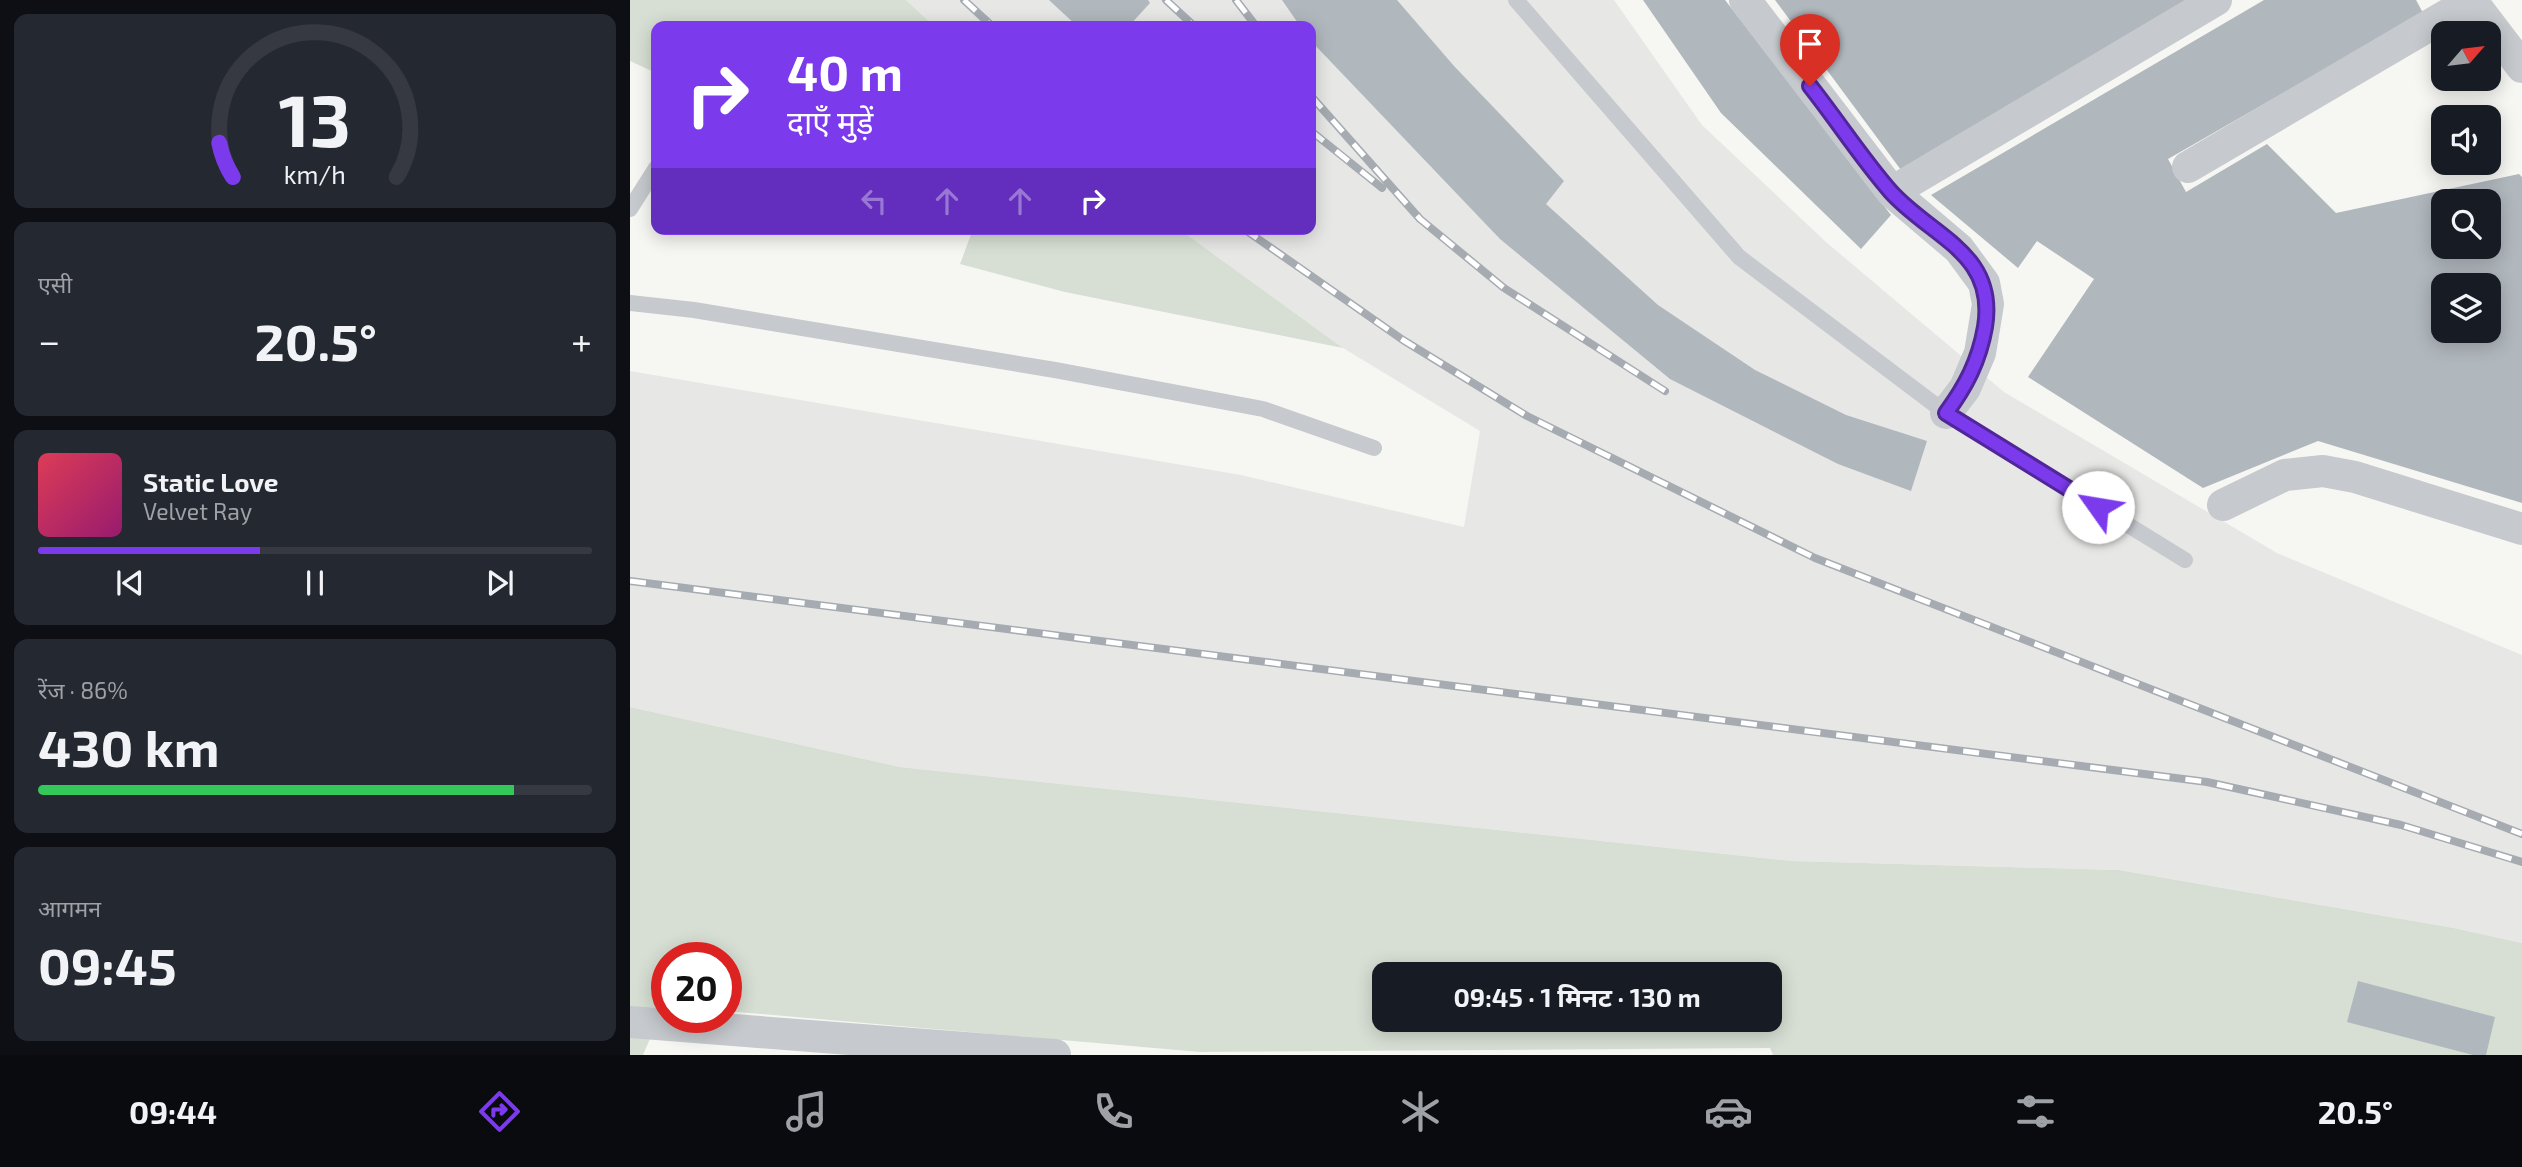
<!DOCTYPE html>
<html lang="hi">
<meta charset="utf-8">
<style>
body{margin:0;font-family:"Exo 2","Noto Sans Devanagari",sans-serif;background:#242831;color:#f1f3f6;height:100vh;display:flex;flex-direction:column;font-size:26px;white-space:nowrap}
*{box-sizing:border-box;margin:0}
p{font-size:23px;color:#9ea1a6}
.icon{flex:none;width:38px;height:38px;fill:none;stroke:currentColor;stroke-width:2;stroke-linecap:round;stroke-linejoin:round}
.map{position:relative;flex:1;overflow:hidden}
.drawer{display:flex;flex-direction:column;gap:14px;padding:14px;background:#0d0f14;width:630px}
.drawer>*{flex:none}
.banner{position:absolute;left:21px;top:21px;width:665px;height:214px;border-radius:14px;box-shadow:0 4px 18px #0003;background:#7c3aed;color:#fff;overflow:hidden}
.needle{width:46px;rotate:62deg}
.tools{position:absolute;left:1801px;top:21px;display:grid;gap:14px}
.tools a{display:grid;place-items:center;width:70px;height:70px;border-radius:14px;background:#171b24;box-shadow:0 4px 18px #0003;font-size:35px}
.speed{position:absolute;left:21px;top:942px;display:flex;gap:14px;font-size:35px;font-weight:700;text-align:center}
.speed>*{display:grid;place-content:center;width:91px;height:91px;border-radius:50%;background:#171b24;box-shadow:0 4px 18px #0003;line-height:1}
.speed .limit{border:10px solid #d22;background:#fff;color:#111}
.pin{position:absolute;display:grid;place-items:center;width:60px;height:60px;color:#fff;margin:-72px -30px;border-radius:50% 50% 50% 0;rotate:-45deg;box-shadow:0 0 7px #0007}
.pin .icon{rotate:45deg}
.me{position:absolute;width:77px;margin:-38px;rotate:302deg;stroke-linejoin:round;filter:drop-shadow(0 0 5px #0008)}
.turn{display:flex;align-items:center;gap:24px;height:147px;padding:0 21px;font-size:32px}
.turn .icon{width:91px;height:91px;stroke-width:2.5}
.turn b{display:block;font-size:49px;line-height:60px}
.lanes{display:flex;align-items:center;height:66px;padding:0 21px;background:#0003;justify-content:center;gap:35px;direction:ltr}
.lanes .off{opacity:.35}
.big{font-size:52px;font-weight:700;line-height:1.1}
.drawer .widget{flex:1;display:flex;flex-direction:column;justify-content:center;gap:10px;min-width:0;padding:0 24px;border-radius:14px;background:#242831}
.drawer .dial{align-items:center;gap:0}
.dial svg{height:182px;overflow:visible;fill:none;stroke:#363941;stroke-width:7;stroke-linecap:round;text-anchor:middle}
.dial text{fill:#f1f3f6;stroke:none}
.song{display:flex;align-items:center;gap:21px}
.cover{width:84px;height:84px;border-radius:10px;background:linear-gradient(135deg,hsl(350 70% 55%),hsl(320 70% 35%))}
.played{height:7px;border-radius:4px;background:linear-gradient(90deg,#7c3aed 40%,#363941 40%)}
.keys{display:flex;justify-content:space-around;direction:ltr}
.heat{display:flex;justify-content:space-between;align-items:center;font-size:38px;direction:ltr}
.charge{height:10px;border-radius:5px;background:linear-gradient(90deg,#34c759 86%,#363941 0)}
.trip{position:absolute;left:742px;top:962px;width:410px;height:70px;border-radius:14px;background:#171b24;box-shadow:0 4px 18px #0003;font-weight:700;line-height:70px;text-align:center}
.menu{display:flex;height:112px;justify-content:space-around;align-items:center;background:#090b0e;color:#9ea1a6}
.menu .icon{width:49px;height:49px}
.menu .active{color:#7c3aed}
.menu b{font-size:32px;color:#f1f3f6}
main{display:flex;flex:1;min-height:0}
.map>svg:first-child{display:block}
</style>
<main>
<section class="drawer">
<div class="widget dial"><svg viewBox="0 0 100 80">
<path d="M14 69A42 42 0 1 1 86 69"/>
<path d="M14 69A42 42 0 0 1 8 54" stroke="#7c3aed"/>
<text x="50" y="56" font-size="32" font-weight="700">13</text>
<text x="50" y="72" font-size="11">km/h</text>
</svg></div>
<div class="widget"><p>एसी</p>
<div class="heat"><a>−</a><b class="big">20.5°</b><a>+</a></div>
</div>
<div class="widget">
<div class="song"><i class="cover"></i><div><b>Static Love</b><p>Velvet Ray</p></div></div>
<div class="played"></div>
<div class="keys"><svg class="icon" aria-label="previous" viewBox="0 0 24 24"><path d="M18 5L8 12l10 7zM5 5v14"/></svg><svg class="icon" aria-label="pause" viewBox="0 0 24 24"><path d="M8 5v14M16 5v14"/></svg><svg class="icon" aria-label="next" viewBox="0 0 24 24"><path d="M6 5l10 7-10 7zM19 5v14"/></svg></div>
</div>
<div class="widget"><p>रेंज · 86%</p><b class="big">430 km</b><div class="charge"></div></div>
<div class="widget"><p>आगमन</p><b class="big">09:45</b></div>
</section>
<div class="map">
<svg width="1892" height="1055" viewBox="0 0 1892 1055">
<rect width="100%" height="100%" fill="#f6f7f3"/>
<!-- built -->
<path fill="#e7e8e6" d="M 276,0 L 984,0 L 1072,125 L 1196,242 L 1374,392 L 1647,553 L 1892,655 L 1892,943 L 1824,928 L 1489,870 L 1162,861 L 270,767 L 0,707 L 0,371 L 611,475 L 834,527 L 850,431 L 713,348 L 549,229 L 681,229 L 681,26 L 304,26 Z"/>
<!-- green -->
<path fill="#d7dfd4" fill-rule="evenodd" d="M 0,0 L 276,0 L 304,26 L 26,26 L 26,73 L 0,61 Z
M 343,229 L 549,229 L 713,348 L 435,292 L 330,264 Z
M 0,707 L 270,767 L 1162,861 L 1489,870 L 1824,928 L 1892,943 L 1892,1055 L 1143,1055 L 1140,1048 L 570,1052 L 96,1011 L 96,957 L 37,957 L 37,1006 L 34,1006 L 13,1055 L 0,1055 ZM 754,975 L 1139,975 L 1139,1020 L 754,1020 Z"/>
<!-- building -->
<path fill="#b0b7bd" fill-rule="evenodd" d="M 419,0 L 518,0 L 520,3 L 499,26 L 447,26 Z
M 652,0 L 767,0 L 824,66 L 934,181 L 916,204 L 1028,305 L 1125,370 L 1216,415 L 1297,441 L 1281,491 L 1208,464 L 1040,379 L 870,239 L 681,41 L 681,26 L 670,26 Z
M 1013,0 L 1095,0 L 1261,215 L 1231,249 L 1091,113 Z
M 1145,0 L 1556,0 L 1271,170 Z
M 1634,0 L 1786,0 L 1793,13 L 1538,159 L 1556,192 L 1637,144 L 1706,213 L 1889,174 L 1892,177 L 1892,503 L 1688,441 L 1573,488 L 1398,377 L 1464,279 L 1407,241 L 1388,268 L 1301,195 ZM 1813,201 L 1858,201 L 1858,247 L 1813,247 ZM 1813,285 L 1858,285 L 1858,331 L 1813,331 Z
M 1728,981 L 1865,1017 L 1856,1055 L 1843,1055 L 1717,1022 Z"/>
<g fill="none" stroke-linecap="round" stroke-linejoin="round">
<!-- service -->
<path stroke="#c6c9cd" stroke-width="16" d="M 886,0 L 1109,257 L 1316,413 L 1555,560
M 0,209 L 26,168
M 0,303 L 64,310 L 425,370 L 633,409 L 744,448"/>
<!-- minor -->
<path stroke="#c6c9cd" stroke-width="32" d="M 1115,0 L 1262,192 L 1329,249 L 1354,283 L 1358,304 L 1350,353 L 1335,388 L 1316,413
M 1841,0 L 1892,67
M 1558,167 L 1841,1
M 1262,192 L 1586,0
M 1593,505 L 1655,475 L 1693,471 L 1725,477 L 1892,529
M 0,1022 L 425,1055"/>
<defs>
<path id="rail" d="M 334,0 L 362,26
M 536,0 L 564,26
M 606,0 L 626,26
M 681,96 L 790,219 L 874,288 L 1035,391
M 681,131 L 752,188
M 614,229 L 773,340 L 897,416 L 1185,558 L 1892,834
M 0,581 L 1577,782 L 1771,825 L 1892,862"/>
</defs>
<!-- rail casing -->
<use href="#rail" stroke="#a6abb2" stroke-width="8"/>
<!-- rail -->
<use href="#rail" stroke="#fff" stroke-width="5" stroke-dasharray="16" stroke-linecap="butt"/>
</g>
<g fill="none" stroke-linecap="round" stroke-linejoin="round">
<defs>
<path id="route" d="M 1180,86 C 1207,120 1232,159 1261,192 C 1303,238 1367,253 1355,327 C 1349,361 1336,386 1316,413 L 1468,507"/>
</defs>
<!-- route casing -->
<use href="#route" stroke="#51269a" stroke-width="18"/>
<!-- route -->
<use href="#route" stroke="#7c3aed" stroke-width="12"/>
</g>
</svg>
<div class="tools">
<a><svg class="needle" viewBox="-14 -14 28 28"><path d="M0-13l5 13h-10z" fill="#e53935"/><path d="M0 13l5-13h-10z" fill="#9ea1a6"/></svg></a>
<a><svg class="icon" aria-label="sound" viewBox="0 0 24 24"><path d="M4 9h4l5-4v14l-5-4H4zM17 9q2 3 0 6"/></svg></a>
<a><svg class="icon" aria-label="search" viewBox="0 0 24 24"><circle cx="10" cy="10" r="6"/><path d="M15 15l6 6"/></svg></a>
<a><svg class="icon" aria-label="layers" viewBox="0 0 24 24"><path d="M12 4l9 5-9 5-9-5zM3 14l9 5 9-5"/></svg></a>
</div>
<div class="speed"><div class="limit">20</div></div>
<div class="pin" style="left:1180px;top:86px;background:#d93025"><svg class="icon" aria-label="arrive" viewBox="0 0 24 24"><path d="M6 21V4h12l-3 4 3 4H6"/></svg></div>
<svg class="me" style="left:1468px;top:507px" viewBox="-20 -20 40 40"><circle r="19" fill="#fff"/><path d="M0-13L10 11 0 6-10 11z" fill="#7c3aed"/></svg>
<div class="trip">09:45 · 1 मिनट · 130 m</div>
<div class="banner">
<div class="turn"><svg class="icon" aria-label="right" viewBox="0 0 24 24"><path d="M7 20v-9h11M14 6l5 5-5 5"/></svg><div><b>40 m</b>दाएँ मुड़ें</div></div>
<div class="lanes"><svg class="icon off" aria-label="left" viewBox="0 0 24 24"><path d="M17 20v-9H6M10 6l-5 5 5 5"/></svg><svg class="icon off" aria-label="ahead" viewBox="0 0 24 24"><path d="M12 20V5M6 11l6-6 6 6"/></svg><svg class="icon off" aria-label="ahead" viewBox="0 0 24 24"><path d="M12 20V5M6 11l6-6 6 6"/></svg><svg class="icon" aria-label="right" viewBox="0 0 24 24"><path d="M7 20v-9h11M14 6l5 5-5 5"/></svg></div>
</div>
</div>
</main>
<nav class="menu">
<b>09:44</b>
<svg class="icon active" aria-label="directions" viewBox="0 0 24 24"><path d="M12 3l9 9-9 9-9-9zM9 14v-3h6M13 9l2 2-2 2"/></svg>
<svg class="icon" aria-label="music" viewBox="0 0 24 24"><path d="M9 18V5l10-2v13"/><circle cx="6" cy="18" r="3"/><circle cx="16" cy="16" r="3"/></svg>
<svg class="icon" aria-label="phone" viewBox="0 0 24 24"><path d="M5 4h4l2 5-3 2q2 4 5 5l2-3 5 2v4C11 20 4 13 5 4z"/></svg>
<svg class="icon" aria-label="climate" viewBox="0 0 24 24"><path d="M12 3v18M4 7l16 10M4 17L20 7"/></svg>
<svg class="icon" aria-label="car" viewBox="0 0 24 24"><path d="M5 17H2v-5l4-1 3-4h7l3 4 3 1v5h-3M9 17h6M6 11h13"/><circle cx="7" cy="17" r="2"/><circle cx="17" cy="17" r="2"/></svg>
<svg class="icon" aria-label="filters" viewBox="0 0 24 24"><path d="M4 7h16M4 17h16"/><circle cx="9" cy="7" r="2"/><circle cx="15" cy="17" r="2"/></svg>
<b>20.5°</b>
</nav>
